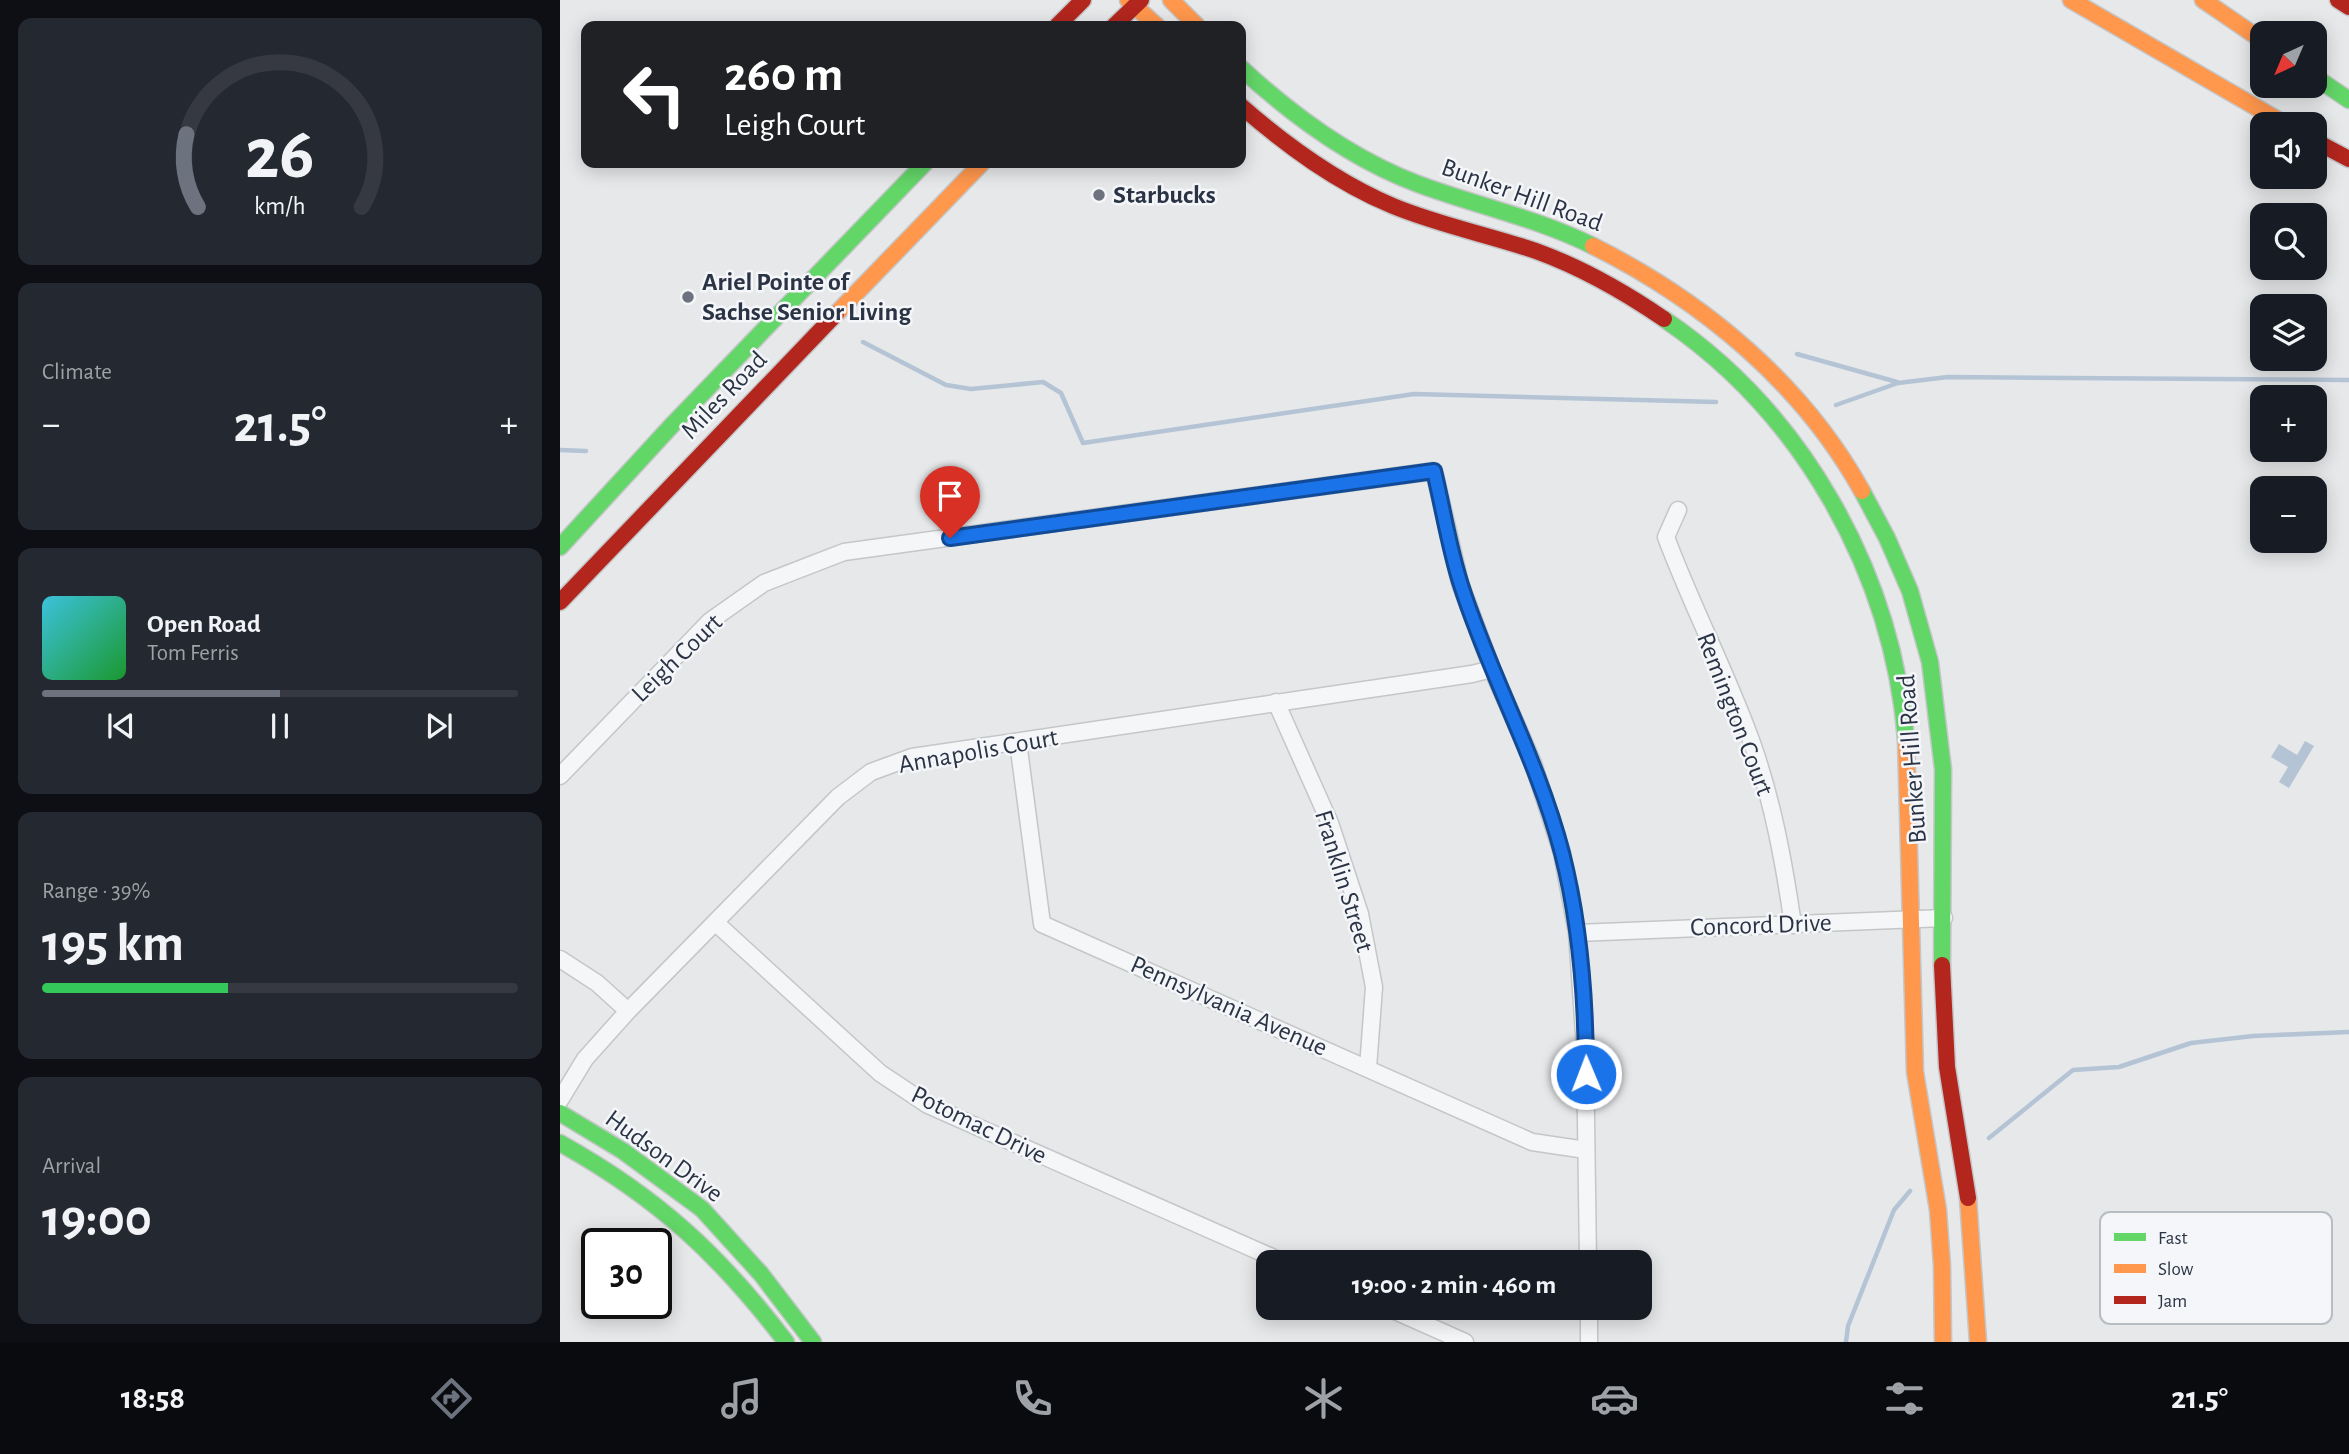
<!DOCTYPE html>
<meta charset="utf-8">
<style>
body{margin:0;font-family:"Alegreya Sans",sans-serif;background:#242831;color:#f1f3f6;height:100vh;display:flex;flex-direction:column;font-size:26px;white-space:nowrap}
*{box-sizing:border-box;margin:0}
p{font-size:23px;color:#9ea1a6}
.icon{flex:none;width:38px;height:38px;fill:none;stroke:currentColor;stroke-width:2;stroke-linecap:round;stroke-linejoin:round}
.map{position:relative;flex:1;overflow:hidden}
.panel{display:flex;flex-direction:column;gap:18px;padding:18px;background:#0d0f14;width:560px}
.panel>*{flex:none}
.top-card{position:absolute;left:21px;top:21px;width:665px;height:147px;border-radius:14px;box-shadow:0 4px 18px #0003;background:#202124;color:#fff;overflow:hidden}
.needle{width:46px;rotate:224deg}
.fabs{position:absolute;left:1690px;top:21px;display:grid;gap:14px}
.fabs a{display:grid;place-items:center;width:77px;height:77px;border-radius:14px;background:#171b24;box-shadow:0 4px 18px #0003;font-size:35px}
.speed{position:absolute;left:21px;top:1228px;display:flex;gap:14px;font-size:35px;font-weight:700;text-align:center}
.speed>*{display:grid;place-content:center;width:91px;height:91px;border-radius:50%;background:#171b24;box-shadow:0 4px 18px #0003;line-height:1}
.speed .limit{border:4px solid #111;border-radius:10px;background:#fff;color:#111}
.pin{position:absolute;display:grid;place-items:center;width:60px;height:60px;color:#fff;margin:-72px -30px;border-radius:50% 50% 50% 0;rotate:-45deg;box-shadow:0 0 7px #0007}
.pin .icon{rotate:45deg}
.me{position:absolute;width:77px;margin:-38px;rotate:359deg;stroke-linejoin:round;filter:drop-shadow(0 0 5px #0008)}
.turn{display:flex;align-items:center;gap:24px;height:147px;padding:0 28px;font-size:32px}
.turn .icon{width:91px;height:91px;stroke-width:2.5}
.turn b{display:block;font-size:49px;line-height:60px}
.big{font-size:52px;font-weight:700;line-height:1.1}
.panel .card{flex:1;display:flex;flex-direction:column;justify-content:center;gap:10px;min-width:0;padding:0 24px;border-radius:14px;background:#242831}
.panel .dial{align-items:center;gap:0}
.dial svg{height:182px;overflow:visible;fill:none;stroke:#363941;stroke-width:7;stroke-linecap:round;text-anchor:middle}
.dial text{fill:#f1f3f6;stroke:none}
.song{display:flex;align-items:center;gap:21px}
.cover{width:84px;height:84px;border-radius:10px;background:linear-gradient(135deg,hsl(190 70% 55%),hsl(130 70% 35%))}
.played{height:7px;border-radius:4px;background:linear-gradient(90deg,#6c737f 50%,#363941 50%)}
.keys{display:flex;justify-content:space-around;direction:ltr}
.heat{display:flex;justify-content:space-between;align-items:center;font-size:38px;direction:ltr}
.charge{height:10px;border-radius:5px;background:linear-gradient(90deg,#34c759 39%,#363941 0)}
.trip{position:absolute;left:696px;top:1250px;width:396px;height:70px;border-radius:14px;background:#171b24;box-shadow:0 4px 18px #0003;font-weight:700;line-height:70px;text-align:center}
.tabs{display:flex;height:112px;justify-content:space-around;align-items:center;background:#090b0e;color:#9ea1a6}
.tabs .icon{width:49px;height:49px}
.tabs .current{color:#6c737f}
.tabs b{font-size:32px;color:#f1f3f6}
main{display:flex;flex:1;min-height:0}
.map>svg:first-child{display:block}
</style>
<main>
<section class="panel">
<div class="card dial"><svg viewBox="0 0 100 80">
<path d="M14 69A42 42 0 1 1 86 69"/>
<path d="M14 69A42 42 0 0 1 9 37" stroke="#6c737f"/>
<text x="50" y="56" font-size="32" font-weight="700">26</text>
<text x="50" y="72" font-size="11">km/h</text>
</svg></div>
<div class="card"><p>Climate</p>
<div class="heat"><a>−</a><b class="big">21.5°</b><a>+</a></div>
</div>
<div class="card">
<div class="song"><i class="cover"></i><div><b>Open Road</b><p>Tom Ferris</p></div></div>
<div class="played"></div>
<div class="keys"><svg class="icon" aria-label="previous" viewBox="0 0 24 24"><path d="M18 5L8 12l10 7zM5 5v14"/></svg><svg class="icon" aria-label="pause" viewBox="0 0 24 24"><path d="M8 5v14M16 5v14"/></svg><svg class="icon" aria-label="next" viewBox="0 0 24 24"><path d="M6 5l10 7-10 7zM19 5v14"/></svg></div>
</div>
<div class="card"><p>Range · 39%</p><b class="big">195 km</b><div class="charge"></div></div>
<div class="card"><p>Arrival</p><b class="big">19:00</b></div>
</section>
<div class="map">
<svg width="1789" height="1342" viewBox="0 0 1789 1342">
<rect width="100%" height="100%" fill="#e6e8ea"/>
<!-- water -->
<path fill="#b4c4d5" d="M 1745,741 L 1754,746 L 1729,788 L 1719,782 L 1728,767 L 1711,757 L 1719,744 L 1737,755 Z"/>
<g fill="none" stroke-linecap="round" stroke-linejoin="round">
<!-- stream -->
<path stroke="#b4c4d5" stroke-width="4.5" d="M 303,342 L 386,385 L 411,389 L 483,382 L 501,393 L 523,443 L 854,394 L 1156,402
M 1237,354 L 1337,382
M 1276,405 L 1338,383 L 1388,377 L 1789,380
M 0,450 L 26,451
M 1429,1138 L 1513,1070 L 1559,1067 L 1631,1043 L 1693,1036 L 1789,1032
M 1286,1342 L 1288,1326 L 1334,1210 L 1350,1191"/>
<defs>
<path id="street" d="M 1118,510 L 1106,537 C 1132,607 1167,673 1192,743 C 1213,802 1224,863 1233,925
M 716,702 L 770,823 L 800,914 L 814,987 L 808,1068
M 458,742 L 482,924 L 972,1142 L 1026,1150
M 0,776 L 150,621 L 204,583 L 284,552 L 874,471 L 900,583 L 932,669 L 973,763 L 1002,853 L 1017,933 L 1025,1048 L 1028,1262
M 156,923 L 320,1073 L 368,1105 L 723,1262
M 1017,933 L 1384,918
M 0,959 L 37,983 L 68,1011
M 0,1100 L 25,1059 L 68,1011 L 278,797 L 311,772 L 352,757 L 912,674 L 932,669
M 826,1307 L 905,1342
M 1029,1307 L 1029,1342"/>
<path id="fast" d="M 681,68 C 733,116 791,159 858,184 C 917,206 977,218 1033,246
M 1755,77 L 1789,100
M 1104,319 C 1243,413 1332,572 1346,739
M 1302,491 L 1327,538 L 1350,591 L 1370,662 L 1383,769 L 1382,965
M 0,547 L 114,423 L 365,163
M 0,1113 L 63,1151 L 142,1209 L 201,1274 L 253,1342
M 0,1143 C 97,1197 159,1254 226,1342"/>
<path id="slow" d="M 568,0 L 597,26
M 611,0 L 637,26
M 1511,0 L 1725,124
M 1643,0 L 1703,41
M 1033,246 C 1143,301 1242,383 1302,491
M 276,314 L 422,163
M 1346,739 L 1355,1072 L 1378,1210 L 1382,1266 L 1383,1342
M 1408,1198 L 1418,1342"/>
<path id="jam" d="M 1778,0 L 1789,7
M 497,26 L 523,0
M 554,26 L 581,0
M 681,106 C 727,146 776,182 833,206 C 879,225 929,235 976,251 C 1023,268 1063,291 1104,319
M 1755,141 L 1789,159
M 0,602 L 276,314
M 1382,965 L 1387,1067 L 1408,1198"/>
</defs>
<!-- street casing -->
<use href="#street" stroke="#c4c6c8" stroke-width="19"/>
<!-- fast casing -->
<use href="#fast" stroke="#c4c6c8" stroke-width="19"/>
<!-- slow casing -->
<use href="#slow" stroke="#c4c6c8" stroke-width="19"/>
<!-- jam casing -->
<use href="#jam" stroke="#c4c6c8" stroke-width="19"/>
<!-- street -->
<use href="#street" stroke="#f5f6f7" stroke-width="16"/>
<!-- fast -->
<use href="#fast" stroke="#63d668" stroke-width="16"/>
<!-- slow -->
<use href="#slow" stroke="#ff974d" stroke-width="16"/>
<!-- jam -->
<use href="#jam" stroke="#b3261e" stroke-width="16"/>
</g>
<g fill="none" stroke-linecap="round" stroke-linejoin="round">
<defs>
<path id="route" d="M 390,538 L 874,471 C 883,508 889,548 901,585 C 930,676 978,760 1002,853 C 1020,923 1026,1001 1026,1074"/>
</defs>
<!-- route casing -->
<use href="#route" stroke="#114b97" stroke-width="18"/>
<!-- route -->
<use href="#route" stroke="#1a73e8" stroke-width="12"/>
</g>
<!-- markers -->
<g fill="#6c737f" stroke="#f4f6f9" stroke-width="2.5">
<circle cx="539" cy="195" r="7"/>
<circle cx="128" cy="297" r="7"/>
</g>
<g text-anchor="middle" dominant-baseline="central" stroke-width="5" stroke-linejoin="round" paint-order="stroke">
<!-- poi labels -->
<g font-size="26" font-weight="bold" fill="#2b3445" stroke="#f4f6f9" text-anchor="start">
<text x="553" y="195">Starbucks</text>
<text x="142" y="282">Ariel Pointe of<tspan x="142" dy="30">Sachse Senior Living</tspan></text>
</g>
<!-- street labels -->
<g font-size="26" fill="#2b3445" stroke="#f4f6f9">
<text transform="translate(962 195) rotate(20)">Bunker Hill Road</text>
<text transform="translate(164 395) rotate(-46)">Miles Road</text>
<text transform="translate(117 658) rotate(-44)">Leigh Court</text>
<text transform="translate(1175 714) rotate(69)">Remington Court</text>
<text transform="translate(418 751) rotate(-10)">Annapolis Court</text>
<text transform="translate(1352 759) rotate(-94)">Bunker Hill Road</text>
<text transform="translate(784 881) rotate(73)">Franklin Street</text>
<text transform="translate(1201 925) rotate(-2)">Concord Drive</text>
<text transform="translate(669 1006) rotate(24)">Pennsylvania Avenue</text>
<text transform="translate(419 1125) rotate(26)">Potomac Drive</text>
<text transform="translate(104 1156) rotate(36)">Hudson Drive</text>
</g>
</g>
<!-- legend -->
<rect x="1540" y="1212" width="232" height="112" rx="10" fill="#f4f6f9" stroke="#b8bcc3" stroke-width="2"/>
<rect x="1554" y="1233" width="32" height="8" fill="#63d668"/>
<rect x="1554" y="1264" width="32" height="9" fill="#ff974d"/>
<rect x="1554" y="1296" width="32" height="8" fill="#b3261e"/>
<g font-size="19" fill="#2b3445">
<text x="1598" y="1244">Fast</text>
<text x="1598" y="1275">Slow</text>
<text x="1598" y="1307">Jam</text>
</g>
</svg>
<div class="fabs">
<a><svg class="needle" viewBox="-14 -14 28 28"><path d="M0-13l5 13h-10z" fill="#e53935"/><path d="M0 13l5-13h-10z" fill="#9ea1a6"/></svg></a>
<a><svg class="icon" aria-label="sound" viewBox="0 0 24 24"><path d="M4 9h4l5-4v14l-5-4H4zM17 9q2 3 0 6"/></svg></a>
<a><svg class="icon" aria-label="search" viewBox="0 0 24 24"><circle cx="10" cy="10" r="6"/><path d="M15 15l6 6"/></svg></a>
<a><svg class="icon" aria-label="layers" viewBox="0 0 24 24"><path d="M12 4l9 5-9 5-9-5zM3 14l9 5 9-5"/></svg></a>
<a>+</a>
<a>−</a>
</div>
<div class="speed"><div class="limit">30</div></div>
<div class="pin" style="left:390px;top:538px;background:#d93025"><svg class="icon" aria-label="arrive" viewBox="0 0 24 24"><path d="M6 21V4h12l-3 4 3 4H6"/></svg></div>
<svg class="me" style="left:1026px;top:1074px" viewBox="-20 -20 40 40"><circle r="17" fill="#1a73e8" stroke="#fff" stroke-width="3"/><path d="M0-11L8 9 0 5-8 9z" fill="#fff"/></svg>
<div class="trip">19:00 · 2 min · 460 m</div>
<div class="top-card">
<div class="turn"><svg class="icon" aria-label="left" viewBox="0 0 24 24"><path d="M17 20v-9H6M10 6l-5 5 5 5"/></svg><div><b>260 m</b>Leigh Court</div></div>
</div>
</div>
</main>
<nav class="tabs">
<b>18:58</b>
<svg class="icon current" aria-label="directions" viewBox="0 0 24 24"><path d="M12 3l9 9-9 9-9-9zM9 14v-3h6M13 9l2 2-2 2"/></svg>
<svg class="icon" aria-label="music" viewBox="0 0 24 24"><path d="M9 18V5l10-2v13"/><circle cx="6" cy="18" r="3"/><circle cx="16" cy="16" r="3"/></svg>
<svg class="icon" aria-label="phone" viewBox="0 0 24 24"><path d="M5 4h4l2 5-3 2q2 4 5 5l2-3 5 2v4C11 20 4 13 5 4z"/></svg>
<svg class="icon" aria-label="climate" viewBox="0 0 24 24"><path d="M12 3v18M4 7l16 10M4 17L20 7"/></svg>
<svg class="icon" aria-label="car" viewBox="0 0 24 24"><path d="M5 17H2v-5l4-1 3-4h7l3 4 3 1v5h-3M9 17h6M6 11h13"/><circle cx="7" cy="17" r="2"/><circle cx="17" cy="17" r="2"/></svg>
<svg class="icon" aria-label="filters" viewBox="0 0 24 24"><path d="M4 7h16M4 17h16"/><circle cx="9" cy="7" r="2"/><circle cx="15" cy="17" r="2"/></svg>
<b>21.5°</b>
</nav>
